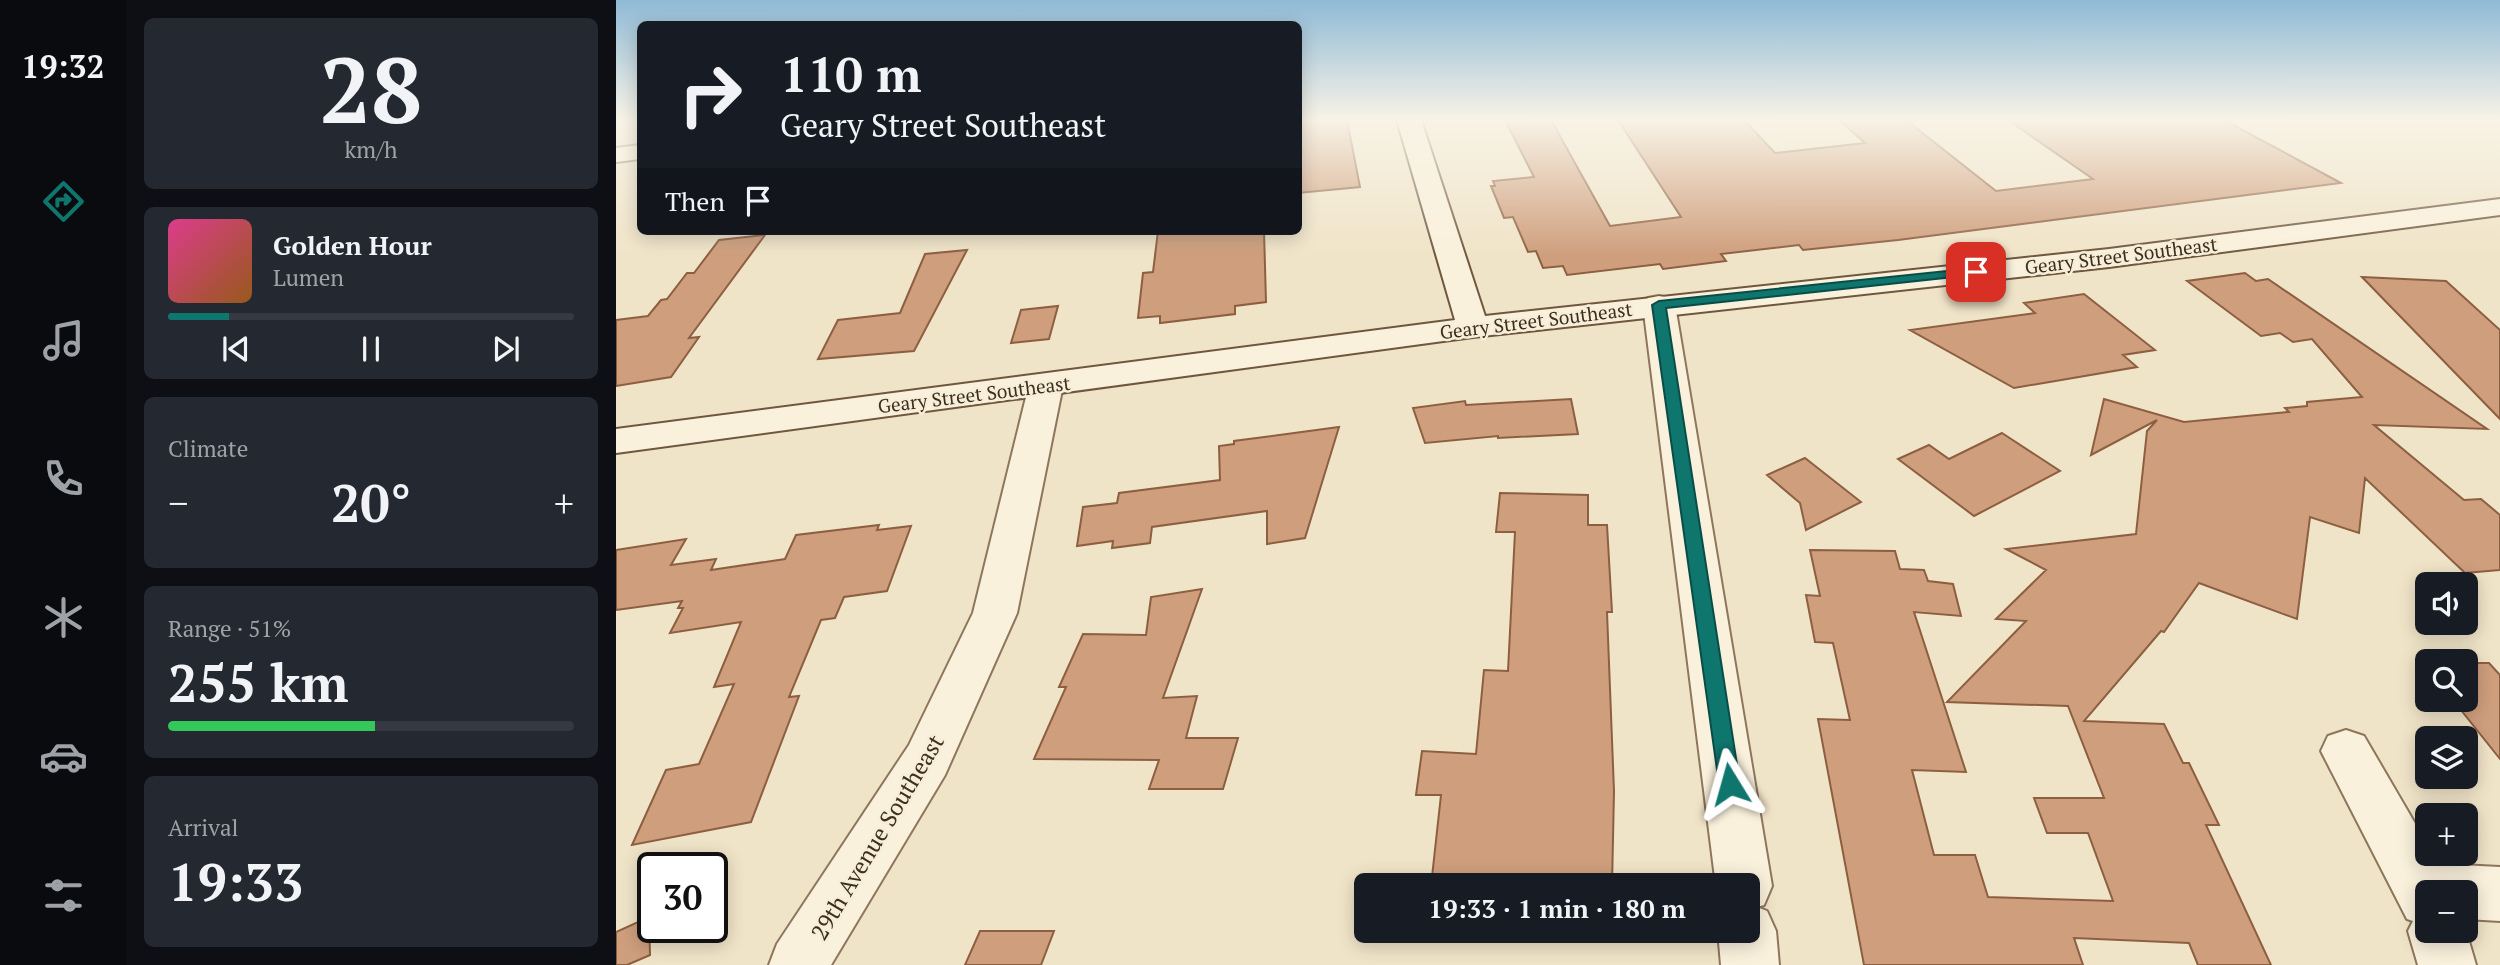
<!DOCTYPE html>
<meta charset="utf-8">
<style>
body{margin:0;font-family:"PT Serif",serif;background:#242831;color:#f1f3f6;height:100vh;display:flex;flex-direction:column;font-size:26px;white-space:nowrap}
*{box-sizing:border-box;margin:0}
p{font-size:23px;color:#9ea1a6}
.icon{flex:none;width:38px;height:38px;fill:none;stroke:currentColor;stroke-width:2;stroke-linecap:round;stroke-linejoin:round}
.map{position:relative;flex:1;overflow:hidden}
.sheet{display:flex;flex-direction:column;gap:18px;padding:18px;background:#0d0f14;width:490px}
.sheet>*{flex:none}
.guide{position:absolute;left:21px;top:21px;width:665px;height:214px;border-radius:10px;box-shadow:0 4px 18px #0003;background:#171b24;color:#f1f3f6;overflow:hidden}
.buttons{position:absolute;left:1799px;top:572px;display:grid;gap:14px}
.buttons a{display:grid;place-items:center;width:63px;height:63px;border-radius:10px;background:#171b24;box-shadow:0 4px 18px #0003;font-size:35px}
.speed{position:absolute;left:21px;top:852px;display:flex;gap:14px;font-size:35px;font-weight:700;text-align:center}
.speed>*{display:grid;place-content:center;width:91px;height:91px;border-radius:50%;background:#171b24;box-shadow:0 4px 18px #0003;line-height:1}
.speed .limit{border:4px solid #111;border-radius:10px;background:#fff;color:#111}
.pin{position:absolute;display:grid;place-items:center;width:60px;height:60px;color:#fff;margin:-30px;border-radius:14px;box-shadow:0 4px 10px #0006}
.me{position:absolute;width:77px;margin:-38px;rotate:352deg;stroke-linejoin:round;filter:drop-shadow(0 0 5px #0008)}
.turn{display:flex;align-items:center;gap:24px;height:147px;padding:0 28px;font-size:32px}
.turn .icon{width:91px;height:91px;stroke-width:2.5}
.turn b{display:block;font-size:49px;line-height:60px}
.then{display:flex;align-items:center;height:66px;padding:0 28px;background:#0003;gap:14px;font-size:26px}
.big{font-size:52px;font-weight:600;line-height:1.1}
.sheet .widget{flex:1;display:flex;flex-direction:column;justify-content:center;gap:10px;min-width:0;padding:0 24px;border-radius:10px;background:#242831}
.sheet .dial{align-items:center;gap:0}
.dial b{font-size:91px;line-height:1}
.song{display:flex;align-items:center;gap:21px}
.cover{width:84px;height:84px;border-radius:10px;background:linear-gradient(135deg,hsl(330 70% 55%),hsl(30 70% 35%))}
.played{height:7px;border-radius:4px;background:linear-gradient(90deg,#0f766e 15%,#363941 15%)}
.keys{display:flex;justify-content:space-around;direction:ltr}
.heat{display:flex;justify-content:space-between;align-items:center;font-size:38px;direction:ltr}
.charge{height:10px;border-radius:5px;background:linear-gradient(90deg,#34c759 51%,#363941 0)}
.trip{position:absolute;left:738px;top:873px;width:406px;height:70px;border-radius:10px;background:#171b24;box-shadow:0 4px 18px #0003;font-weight:600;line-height:70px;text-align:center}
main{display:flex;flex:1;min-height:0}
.tabs{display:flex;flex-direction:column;width:126px;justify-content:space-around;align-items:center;background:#090b0e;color:#9ea1a6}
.tabs .icon{width:49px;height:49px}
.tabs .on{color:#0f766e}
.tabs b{font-size:32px;color:#f1f3f6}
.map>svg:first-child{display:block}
</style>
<main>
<nav class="tabs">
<b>19:32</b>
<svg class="icon on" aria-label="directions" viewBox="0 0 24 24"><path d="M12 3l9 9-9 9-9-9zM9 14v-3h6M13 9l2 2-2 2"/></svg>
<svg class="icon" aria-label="music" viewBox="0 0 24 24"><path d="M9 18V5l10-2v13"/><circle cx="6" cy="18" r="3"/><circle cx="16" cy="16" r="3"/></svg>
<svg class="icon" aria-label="phone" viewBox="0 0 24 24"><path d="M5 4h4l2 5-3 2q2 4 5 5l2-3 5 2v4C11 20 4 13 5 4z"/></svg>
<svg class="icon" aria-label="climate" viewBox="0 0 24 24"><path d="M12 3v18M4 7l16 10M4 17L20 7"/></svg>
<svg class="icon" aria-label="car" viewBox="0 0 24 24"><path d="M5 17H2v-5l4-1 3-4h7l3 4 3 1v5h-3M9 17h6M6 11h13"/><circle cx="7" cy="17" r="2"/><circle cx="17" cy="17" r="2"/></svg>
<svg class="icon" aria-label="filters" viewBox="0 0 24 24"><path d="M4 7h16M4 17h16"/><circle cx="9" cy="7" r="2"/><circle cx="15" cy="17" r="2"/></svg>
</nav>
<section class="sheet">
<div class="widget dial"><b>28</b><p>km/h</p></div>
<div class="widget">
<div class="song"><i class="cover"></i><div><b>Golden Hour</b><p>Lumen</p></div></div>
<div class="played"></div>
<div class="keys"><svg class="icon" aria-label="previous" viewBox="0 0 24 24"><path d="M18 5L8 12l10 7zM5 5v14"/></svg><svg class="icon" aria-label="pause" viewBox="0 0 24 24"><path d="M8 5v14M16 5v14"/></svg><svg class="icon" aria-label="next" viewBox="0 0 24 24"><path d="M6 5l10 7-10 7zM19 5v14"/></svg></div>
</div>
<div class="widget"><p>Climate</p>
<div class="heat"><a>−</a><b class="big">20°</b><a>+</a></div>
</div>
<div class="widget"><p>Range · 51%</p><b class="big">255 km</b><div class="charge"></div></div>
<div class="widget"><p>Arrival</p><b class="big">19:33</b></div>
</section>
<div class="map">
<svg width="1884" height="965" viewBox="0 0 1884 965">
<rect width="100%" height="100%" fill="#f0e4c8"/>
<!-- building -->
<path fill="#cf9f7d" stroke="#8d5f41" stroke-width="2" d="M 682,120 L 731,120 L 744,187 L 682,193 Z
M 889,120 L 935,120 L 994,226 L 1065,217 L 1002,120 L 1128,120 L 1159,153 L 1249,143 L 1223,120 L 1290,120 L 1380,191 L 1477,179 L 1392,120 L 1608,120 L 1725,183 L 1282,240 L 1187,250 L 1183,245 L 1105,254 L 1110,261 L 1047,269 L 1044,264 L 951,275 L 947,266 L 927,268 L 920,251 L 912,252 L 897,217 L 888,218 L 875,186 L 879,186 L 877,181 L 918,177 Z
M 542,231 L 648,231 L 650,302 L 619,306 L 619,314 L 544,323 L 544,316 L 522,318 L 527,273 L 537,272 Z
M 149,235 L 73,338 L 83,337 L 55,377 L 0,386 L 0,320 L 32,316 L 45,300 L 51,299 L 71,273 L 78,273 L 103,240 Z
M 351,250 L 298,351 L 202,359 L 222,320 L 284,313 L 309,254 Z
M 1629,273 L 1640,281 L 1652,279 L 1871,429 L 1758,425 L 1848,500 L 1865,499 L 1884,515 L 1884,570 L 1849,573 L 1749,478 L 1743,533 L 1694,517 L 1681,619 L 1583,583 L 1548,632 L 1545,631 L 1468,721 L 1548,724 L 1567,763 L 1573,763 L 1603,825 L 1590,825 L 1655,965 L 1582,965 L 1573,943 L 1458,938 L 1467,965 L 1248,965 L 1202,719 L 1234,720 L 1217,643 L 1199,642 L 1190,595 L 1204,596 L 1194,550 L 1279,551 L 1284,569 L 1308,570 L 1312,581 L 1337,584 L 1345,616 L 1298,612 L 1350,772 L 1296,770 L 1318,855 L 1359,855 L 1372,897 L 1497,901 L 1472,833 L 1431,833 L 1418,798 L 1488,798 L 1452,706 L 1331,702 L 1410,621 L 1380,619 L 1430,570 L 1390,549 L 1520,534 L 1531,431 L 1541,420 L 1475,455 L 1488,399 L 1568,422 L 1673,412 L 1669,408 L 1691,406 L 1691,402 L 1746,397 L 1696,339 L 1677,342 L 1664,333 L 1645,336 L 1571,281 Z
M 1746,277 L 1830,281 L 1884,330 L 1884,419 Z
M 1468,294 L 1539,350 L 1507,355 L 1521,367 L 1398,388 L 1294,330 L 1419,313 L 1408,303 Z
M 442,306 L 433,339 L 395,343 L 405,310 Z
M 955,399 L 962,434 L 882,438 L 882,436 L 809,443 L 797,408 L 849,401 L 850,405 Z
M 723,427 L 689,538 L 651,544 L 651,511 L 536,527 L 534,543 L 496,548 L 497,541 L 461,546 L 467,507 L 501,503 L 503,493 L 604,480 L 603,446 L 618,444 L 618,441 Z
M 1386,433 L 1444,471 L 1358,516 L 1282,459 L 1313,445 L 1333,459 Z
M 1189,458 L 1245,502 L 1190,530 L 1184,503 L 1151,475 Z
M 884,493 L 972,495 L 972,525 L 991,525 L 996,612 L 991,612 L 998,791 L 996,886 L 815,886 L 825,795 L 800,795 L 806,751 L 860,754 L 868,670 L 892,671 L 899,532 L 880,532 Z
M 263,525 L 261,530 L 295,526 L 271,591 L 228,597 L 219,618 L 205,620 L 173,697 L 183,696 L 135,822 L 16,845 L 50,770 L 83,764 L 118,684 L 98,687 L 125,622 L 54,633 L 67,608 L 62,608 L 66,601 L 0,610 L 0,550 L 70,539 L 55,565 L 100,559 L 95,570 L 169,559 L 180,535 Z
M 586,589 L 547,698 L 581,696 L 570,738 L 622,738 L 607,789 L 533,789 L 543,760 L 418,759 L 450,687 L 443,687 L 467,634 L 530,635 L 535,597 Z
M 1850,663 L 1873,663 L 1884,675 L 1884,759 L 1837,700 L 1850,700 Z
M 33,917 L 34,955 L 11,965 L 0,965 L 0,932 Z
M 364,931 L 438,931 L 425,965 L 349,965 Z"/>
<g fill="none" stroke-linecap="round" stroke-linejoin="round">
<defs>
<path id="street" d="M 24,145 L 24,159 L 0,162 L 0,148 Z
M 1043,296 L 1054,298 L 1059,305 L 1156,886 L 1148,905 L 1141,907 L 1151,911 L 1160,931 L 1163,965 L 1105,965 L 1102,931 L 1132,931 L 1132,886 L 1100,886 L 1027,305 L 1032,298 Z
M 430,375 L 442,378 L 447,385 L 401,613 L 329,775 L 215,965 L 153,965 L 161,944 L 293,745 L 357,613 L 413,385 L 418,378 Z
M 1730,730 L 1748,736 L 1811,844 L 1811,854 L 1817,854 L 1824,864 L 1884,867 L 1884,921 L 1850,919 L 1850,892 L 1811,892 L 1811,931 L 1850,931 L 1860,965 L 1802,965 L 1792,931 L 1797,921 L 1791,919 L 1705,751 L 1712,736 Z"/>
<path id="secondary" d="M 781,120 L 805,120 L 869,316 L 1493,249 L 1884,199 L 1884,215 L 1493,267 L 857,337 L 0,453 L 0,429 L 839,320 Z"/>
</defs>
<!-- street casing -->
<use href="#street" stroke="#8d765c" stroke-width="4"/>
<!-- secondary casing -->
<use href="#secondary" stroke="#6f573f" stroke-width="4"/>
<!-- street -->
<use href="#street" fill="#faf1dc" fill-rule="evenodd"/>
<!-- secondary -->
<use href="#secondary" fill="#faf1dc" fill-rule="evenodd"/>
</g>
<!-- sky -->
<linearGradient id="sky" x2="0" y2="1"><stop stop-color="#8fbad6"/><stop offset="0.47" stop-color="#f8f3e6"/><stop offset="1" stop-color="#f8f3e6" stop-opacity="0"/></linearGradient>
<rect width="1884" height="255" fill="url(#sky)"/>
<!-- route -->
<path fill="#0f766e" stroke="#0a4d48" stroke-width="2" d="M 1360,268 L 1365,269 L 1365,274 L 1050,308 L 1124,784 L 1121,791 L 1114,793 L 1106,791 L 1103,784 L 1036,305 L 1043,301 Z"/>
<g text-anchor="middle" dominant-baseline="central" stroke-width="5" stroke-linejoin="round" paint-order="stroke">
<!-- street labels -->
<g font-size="19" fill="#3d2e20" stroke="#f7eed8">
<text transform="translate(1505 255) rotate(-7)">Geary Street Southeast</text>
<text transform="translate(920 320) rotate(-7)">Geary Street Southeast</text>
<text transform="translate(358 394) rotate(-7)">Geary Street Southeast</text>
</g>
<!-- near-street labels -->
<g font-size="23" fill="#3d2e20" stroke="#f7eed8">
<text transform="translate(261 837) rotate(-59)">29th Avenue Southeast</text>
</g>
</g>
</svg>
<div class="buttons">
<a><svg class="icon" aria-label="sound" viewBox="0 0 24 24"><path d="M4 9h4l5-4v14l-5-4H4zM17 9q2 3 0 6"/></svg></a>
<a><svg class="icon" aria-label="search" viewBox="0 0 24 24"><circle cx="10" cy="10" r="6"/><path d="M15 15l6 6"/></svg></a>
<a><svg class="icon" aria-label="layers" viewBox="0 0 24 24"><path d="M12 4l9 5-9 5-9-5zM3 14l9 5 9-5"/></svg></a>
<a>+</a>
<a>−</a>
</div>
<div class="speed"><div class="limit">30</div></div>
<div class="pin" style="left:1360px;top:272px;background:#d93025"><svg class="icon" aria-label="arrive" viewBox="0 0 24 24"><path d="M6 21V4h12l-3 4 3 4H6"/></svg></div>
<svg class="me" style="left:1114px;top:784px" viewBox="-20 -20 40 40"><path d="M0-17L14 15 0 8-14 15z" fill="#0f766e" stroke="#fff" stroke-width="4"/></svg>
<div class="trip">19:33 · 1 min · 180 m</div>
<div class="guide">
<div class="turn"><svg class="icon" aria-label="right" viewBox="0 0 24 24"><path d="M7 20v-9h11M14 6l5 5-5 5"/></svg><div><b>110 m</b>Geary Street Southeast</div></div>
<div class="then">Then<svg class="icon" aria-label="arrive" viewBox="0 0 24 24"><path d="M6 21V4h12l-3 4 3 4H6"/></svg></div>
</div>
</div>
</main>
